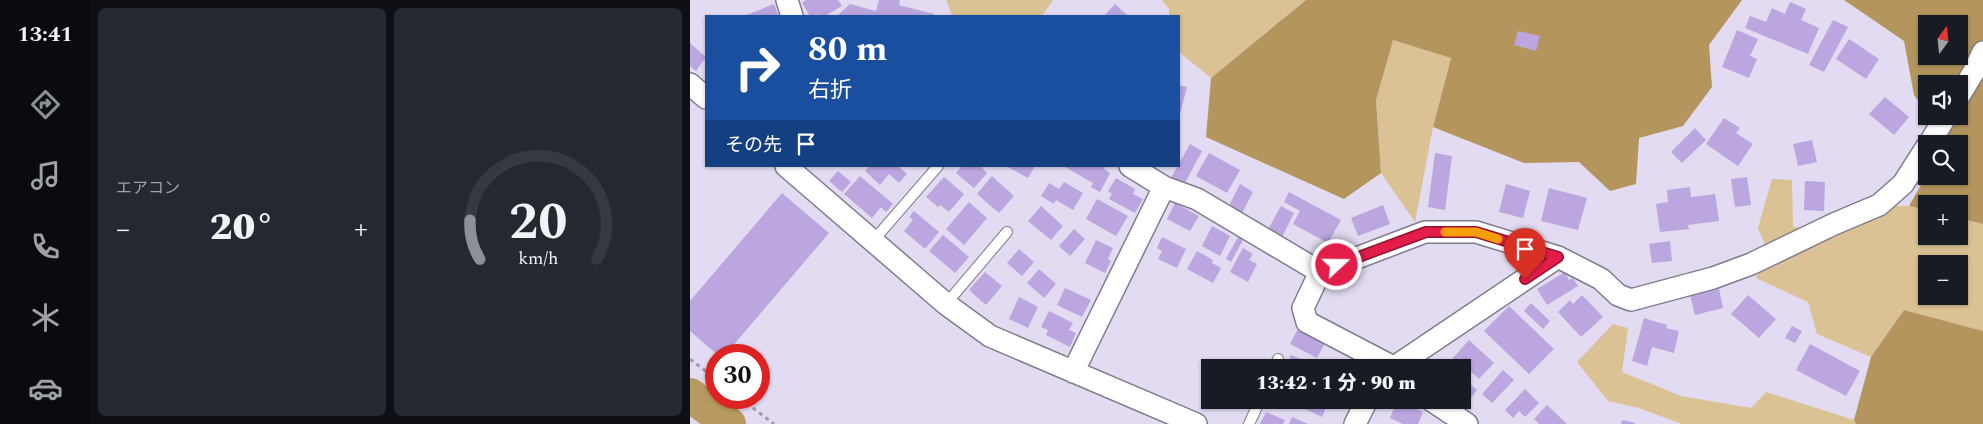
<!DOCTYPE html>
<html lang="ja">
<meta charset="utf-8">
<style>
body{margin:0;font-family:Spectral,"Noto Sans JP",serif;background:#242831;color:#f1f3f6;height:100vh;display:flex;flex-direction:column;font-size:19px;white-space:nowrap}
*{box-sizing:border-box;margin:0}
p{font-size:16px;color:#9ea1a6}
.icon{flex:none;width:28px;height:28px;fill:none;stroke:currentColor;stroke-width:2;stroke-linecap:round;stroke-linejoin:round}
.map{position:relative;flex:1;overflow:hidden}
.details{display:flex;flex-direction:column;gap:8px;padding:8px;background:#0d0f14;width:600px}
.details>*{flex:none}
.guide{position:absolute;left:15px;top:15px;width:475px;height:152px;border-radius:0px;box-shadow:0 1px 4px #0004;background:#1a4fa0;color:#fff;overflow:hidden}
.needle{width:32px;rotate:15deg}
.controls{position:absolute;left:1228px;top:15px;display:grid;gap:10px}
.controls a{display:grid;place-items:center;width:50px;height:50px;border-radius:0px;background:#171b24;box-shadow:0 1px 4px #0004;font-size:25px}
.speed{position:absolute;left:15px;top:344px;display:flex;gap:10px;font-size:25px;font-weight:700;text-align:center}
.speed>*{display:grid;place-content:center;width:65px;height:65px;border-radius:50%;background:#171b24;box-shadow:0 1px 4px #0004;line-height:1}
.speed .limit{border:8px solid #d22;background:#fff;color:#111}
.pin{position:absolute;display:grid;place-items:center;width:42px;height:42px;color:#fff;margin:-51px -21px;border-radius:50% 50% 50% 0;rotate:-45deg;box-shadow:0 0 5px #0007}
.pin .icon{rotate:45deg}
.me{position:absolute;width:55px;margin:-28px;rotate:69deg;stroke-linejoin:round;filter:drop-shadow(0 0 4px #0008)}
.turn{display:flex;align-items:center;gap:18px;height:105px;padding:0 20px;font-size:22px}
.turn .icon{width:65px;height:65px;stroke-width:2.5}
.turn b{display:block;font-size:35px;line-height:42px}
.then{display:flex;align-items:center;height:48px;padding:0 20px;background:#0003;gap:10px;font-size:19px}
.big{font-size:38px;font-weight:800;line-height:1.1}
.details .card{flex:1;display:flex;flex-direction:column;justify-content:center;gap:8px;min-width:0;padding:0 18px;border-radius:8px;background:#242831}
.details .dial{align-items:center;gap:0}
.dial svg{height:130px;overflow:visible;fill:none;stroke:#363941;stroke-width:7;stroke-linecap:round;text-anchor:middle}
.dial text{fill:#f1f3f6;stroke:none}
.heat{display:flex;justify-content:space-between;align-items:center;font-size:28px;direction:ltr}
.details .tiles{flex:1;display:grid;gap:8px;grid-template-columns:repeat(2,1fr)}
.trip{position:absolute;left:511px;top:359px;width:270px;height:50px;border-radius:0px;background:#171b24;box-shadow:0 1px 4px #0004;font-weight:800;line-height:50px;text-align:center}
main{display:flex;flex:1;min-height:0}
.dock{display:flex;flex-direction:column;width:90px;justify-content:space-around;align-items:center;background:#090b0e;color:#9ea1a6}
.dock .icon{width:35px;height:35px}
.dock .active{color:#8c9099}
.dock b{font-size:22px;color:#f1f3f6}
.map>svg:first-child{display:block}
</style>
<main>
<nav class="dock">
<b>13:41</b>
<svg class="icon active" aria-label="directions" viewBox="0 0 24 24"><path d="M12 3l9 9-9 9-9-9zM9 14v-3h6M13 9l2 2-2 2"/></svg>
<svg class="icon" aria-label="music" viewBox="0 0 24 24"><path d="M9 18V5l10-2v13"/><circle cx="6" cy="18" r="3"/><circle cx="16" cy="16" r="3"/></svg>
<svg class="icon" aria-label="phone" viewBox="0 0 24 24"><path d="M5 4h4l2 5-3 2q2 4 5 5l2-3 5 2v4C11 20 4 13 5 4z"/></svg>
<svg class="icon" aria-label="climate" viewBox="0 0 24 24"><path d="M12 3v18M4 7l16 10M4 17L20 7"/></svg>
<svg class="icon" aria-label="car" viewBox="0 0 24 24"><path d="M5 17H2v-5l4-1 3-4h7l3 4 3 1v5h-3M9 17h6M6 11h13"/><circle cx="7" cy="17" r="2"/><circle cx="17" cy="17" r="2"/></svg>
</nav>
<section class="details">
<div class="tiles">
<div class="card"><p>エアコン</p>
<div class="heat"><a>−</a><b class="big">20°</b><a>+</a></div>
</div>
<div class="card dial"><svg viewBox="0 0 100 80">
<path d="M14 69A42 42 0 1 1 86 69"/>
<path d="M14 69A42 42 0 0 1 8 45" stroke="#8c9099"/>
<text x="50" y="56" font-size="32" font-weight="700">20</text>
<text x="50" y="72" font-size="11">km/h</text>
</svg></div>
</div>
</section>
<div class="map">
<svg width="1293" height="424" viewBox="0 0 1293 424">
<rect width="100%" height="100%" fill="#e2dbf1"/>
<!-- green -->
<path fill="#dac295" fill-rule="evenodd" d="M 256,0 L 363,0 L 352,16 L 262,16 Z
M 472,0 L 616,0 L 521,78 L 489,52 L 489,16 L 479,16 L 479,9 Z
M 702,40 L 761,57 L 743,127 L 725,222 L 691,173 L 686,100 Z
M 1082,179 L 1102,180 L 1103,227 L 1159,231 L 1176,206 L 1219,206 L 1236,210 L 1236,236 L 1269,236 L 1269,218 L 1293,224 L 1293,331 L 1214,310 L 1181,357 L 1127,334 L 1118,302 L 1066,278 L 1076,247 L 1068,228 ZM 1236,264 L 1269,264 L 1269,296 L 1236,296 Z
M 923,324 L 938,328 L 932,372 L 991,396 L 1061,408 L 1076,392 L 1164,420 L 1166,424 L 992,424 L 949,408 L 918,401 L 887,362 Z"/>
<!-- forest -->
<path fill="#b3955d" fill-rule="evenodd" d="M 616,0 L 1052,0 L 1019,45 L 1022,87 L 993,126 L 949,138 L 946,184 L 920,191 L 889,162 L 834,163 L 743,127 L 761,58 L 703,40 L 686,100 L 691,173 L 654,199 L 516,137 L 521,78 Z
M 1154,0 L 1293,0 L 1293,224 L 1269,218 L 1269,204 L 1236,204 L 1236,210 L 1219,206 L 1236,176 L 1269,176 L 1269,144 L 1255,144 L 1258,139 L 1240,116 L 1269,116 L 1269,84 L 1236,84 L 1236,111 L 1224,95 L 1214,41 ZM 1236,24 L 1269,24 L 1269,56 L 1236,56 Z
M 1214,310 L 1293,331 L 1293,424 L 1166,424 L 1164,420 L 1181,357 Z"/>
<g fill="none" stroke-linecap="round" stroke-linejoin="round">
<!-- river -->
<path stroke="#b89a61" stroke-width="34" d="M 0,395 L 39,424"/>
</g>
<!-- building -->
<path fill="#bba6df" d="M 116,0 L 148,0 L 152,6 L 135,16 L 130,16 L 128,14 L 120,16 L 112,3 Z
M 189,0 L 210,0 L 209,5 L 244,14 L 243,16 L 147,16 L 160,4 L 186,11 Z
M 1100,2 L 1116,9 L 1111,20 L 1129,28 L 1118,54 L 1055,28 L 1060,16 L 1076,22 L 1082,8 L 1095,14 Z
M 84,4 L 89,16 L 54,16 Z
M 425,4 L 438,16 L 414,16 Z
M 1143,20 L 1158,27 L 1134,72 L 1119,65 Z
M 1047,30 L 1068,39 L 1060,56 L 1067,59 L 1059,78 L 1032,67 Z
M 828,31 L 850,36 L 846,51 L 824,45 Z
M 1159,39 L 1189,59 L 1176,79 L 1146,59 Z
M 0,43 L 16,57 L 6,71 L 0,66 Z
M 489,85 L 497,87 L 489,118 Z
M 1195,97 L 1219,117 L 1204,135 L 1179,114 Z
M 1034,118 L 1050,128 L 1046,133 L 1063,144 L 1048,166 L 1016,144 Z
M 1005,128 L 1016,140 L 992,163 L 981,152 Z
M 1122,140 L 1127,162 L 1108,166 L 1103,144 Z
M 500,144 L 512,151 L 494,185 L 481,178 Z
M 519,153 L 550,170 L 537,193 L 506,176 Z
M 745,153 L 762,156 L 755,210 L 738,207 Z
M 179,166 L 208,166 L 217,174 L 209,183 L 199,174 L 190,185 L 175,171 Z
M 272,166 L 290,166 L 297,173 L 284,188 L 266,173 Z
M 316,166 L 345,166 L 338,178 Z
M 376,166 L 416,166 L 414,169 L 420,173 L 410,192 L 401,187 L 403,183 L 375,167 Z
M 148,171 L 161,182 L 152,192 L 139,181 Z
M 170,176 L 203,204 L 196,212 L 191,207 L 182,218 L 154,194 Z
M 302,176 L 324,196 L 309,213 L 287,194 Z
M 254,177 L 274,194 L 259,212 L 250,205 L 248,207 L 236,197 Z
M 1057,177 L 1061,205 L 1045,207 L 1041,179 Z
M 426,178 L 445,189 L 443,194 L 453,199 L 445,213 L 419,199 L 422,194 L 418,191 Z
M 1115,181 L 1135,182 L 1134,211 L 1114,210 Z
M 374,182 L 393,193 L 383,210 L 366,200 L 364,204 L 351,196 L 359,183 L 369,189 Z
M 550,184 L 563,192 L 551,215 L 538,208 Z
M 816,184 L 840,191 L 833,218 L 809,212 Z
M 1000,187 L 1001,197 L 1025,194 L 1029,221 L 998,225 L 999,229 L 970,232 L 966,204 L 978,202 L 977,190 Z
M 859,188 L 897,198 L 888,230 L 851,221 Z
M 599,192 L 651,220 L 638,243 L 603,224 L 610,211 L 594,202 Z
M 92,193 L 139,233 L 35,355 L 28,355 L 0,331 L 0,301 Z
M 407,199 L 438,216 L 426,236 L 396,219 Z
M 279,202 L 297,218 L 274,245 L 256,229 Z
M 485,203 L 509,216 L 500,231 L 477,219 Z
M 693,205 L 700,224 L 668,236 L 661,218 Z
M 351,206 L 373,226 L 361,240 L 338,221 Z
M 591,206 L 604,213 L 591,239 L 577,231 Z
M 224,211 L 249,232 L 235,249 L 214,231 L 223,220 L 219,217 Z
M 522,226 L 540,236 L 530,256 L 512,246 Z
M 384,229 L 395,239 L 380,256 L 369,246 Z
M 253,235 L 279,257 L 265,273 L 239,251 Z
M 549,235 L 554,238 L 541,262 L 536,259 Z
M 472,237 L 496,249 L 487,268 L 468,259 L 472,251 L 467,248 Z
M 406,240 L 423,248 L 418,259 L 421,261 L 415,273 L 395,263 Z
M 980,241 L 982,261 L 962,263 L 959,244 Z
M 553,248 L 563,254 L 559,260 L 567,264 L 558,282 L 540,272 Z
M 329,249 L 344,262 L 332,276 L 317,263 Z
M 507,251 L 523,260 L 522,263 L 531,268 L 523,283 L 497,269 Z
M 349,269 L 366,284 L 354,298 L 337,283 Z
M 295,272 L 312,286 L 296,305 L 279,290 Z
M 875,272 L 879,280 L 883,278 L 888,286 L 857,305 L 847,289 Z
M 375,288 L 401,300 L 392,317 L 367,305 Z
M 1029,289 L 1033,308 L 1005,315 L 1000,295 Z
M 892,295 L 913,317 L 891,337 L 868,312 L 880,300 L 883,304 Z
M 1058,295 L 1086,319 L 1069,338 L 1041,314 Z
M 329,297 L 348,307 L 338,328 L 319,319 Z
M 841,303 L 860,321 L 853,329 L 834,311 Z
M 819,306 L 864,349 L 839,374 L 794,331 Z
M 359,311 L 383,323 L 379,330 L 386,333 L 380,347 L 356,335 L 358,330 L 351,327 Z
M 954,318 L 977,325 L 976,328 L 989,331 L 984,353 L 962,347 L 957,366 L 942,361 Z
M 1102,326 L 1112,331 L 1105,343 L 1095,338 Z
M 608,329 L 635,343 L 627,358 L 600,344 Z
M 779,340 L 804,363 L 789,379 L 776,367 L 772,371 L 772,368 L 754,368 Z
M 1120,344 L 1170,371 L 1156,396 L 1106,370 Z
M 601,355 L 618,362 L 616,365 L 622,368 L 601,368 L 597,364 Z
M 813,370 L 824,380 L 802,403 L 792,394 Z
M 775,380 L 787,390 L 772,410 L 760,400 L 772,400 L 772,383 Z
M 835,389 L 849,403 L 835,417 L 829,411 L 823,418 L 815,410 Z
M 588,400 L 613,400 L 609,409 Z
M 619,400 L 627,400 L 637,405 L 632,417 L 615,409 Z
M 707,401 L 733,412 L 728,424 L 713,424 L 700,418 Z
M 857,405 L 877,424 L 849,424 L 844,419 Z
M 576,412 L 595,420 L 593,424 L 570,424 Z
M 602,417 L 618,424 L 599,424 Z
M 932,420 L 945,423 L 945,424 L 931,424 Z"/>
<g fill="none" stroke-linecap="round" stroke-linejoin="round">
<defs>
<path id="lane" d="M 183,241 L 248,166
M 256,304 L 317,232
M 584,368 L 588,359
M 559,424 L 570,400"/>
<path id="street" d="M 97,0 L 102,16
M 0,84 L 16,98
M 1269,96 L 1283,73 L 1293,52
M 1239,144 L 1256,116
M 96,166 L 256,304 L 300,336 L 506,424
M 440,166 L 474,187 L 507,199 L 630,272 L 735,232 L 786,232 L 868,257 L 911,279 L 928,295 L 941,300 L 1023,278 L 1061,264 L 1144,224 L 1189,205 L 1213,184 L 1236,148
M 630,272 L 613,308 L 617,322 L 705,368
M 703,368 L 868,257
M 383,372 L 474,187
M 741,400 L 777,424
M 665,424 L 677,400"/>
</defs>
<!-- lane casing -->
<use href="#lane" stroke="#817b8e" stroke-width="12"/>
<!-- street casing -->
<use href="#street" stroke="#817b8e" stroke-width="24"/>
<!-- path -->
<path stroke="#a19bad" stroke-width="3" stroke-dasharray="4 4" stroke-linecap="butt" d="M 0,359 L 26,379
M 50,398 L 84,424"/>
<!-- lane -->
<use href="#lane" stroke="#fff" stroke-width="10"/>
<!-- street -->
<use href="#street" stroke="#fff" stroke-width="21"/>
</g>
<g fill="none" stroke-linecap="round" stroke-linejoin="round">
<defs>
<path id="route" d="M 647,265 L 736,232 L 786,232 L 868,257 L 835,279"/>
</defs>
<!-- route casing -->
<use href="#route" stroke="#92132f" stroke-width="12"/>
<!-- route -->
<use href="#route" stroke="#e11d48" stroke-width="9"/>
<!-- slow -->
<path stroke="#f59e0b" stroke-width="9" d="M 755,232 L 786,232 L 808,239"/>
</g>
</svg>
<div class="controls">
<a><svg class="needle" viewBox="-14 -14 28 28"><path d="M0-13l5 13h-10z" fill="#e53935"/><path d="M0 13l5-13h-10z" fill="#9ea1a6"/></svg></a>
<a><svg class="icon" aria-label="sound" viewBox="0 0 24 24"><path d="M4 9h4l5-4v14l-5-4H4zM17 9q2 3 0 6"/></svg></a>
<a><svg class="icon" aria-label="search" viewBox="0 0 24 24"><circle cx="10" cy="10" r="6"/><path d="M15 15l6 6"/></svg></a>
<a>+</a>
<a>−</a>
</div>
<div class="speed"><div class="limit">30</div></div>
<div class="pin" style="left:835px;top:279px;background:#d93025"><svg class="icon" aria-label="arrive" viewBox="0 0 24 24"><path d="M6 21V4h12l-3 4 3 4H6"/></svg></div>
<svg class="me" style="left:647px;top:265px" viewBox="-20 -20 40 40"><circle r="17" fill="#e11d48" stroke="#fff" stroke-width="3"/><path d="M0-11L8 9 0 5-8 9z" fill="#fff"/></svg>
<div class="trip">13:42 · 1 分 · 90 m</div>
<div class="guide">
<div class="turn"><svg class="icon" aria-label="right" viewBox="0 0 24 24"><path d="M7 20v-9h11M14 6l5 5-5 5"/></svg><div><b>80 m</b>右折</div></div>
<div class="then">その先<svg class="icon" aria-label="arrive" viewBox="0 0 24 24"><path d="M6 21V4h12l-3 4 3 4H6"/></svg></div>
</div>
</div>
</main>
